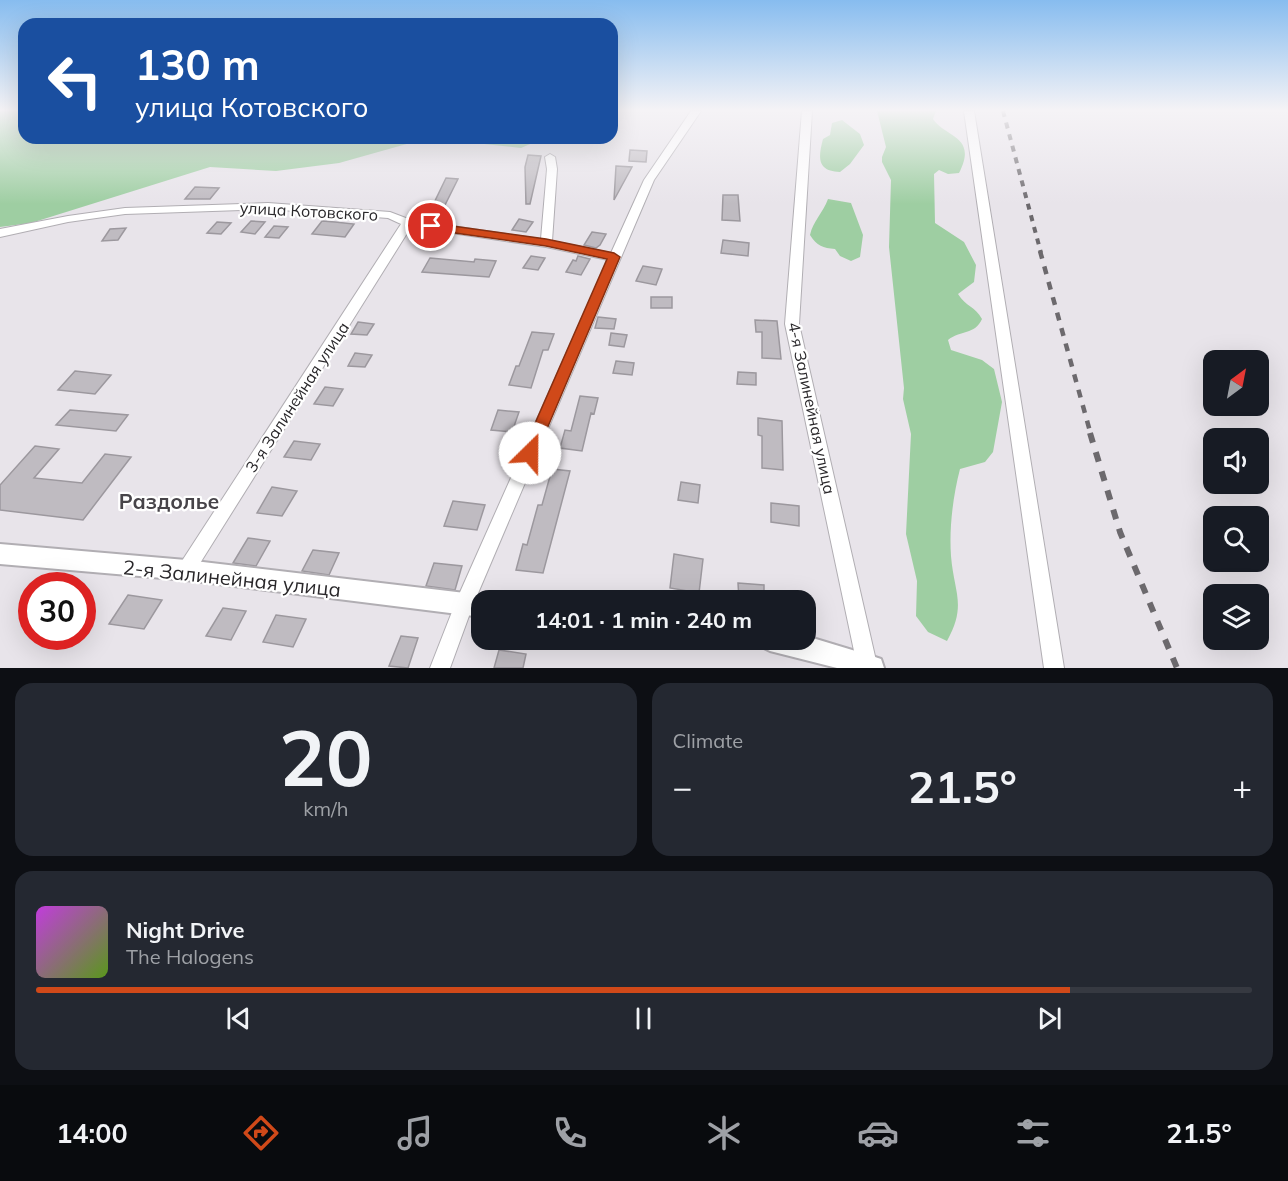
<!DOCTYPE html>
<meta charset="utf-8">
<style>
body{margin:0;font-family:Mulish,sans-serif;background:#242831;color:#f1f3f6;height:100vh;display:flex;flex-direction:column;font-size:22px;white-space:nowrap}
*{box-sizing:border-box;margin:0}
p{font-size:20px;color:#9ea1a6}
.icon{flex:none;width:33px;height:33px;fill:none;stroke:currentColor;stroke-width:2;stroke-linecap:round;stroke-linejoin:round}
.map{position:relative;height:668px;overflow:hidden}
.details{display:flex;flex-direction:column;gap:15px;padding:15px;background:#0d0f14;flex:1}
.details>*{flex:none}
.guide{position:absolute;left:18px;top:18px;width:600px;height:126px;border-radius:18px;box-shadow:0 6px 24px #0002;background:#1a4fa0;color:#fff;overflow:hidden}
.needle{width:39px;rotate:32deg}
.tools{position:absolute;left:1203px;top:350px;display:grid;gap:12px}
.tools a{display:grid;place-items:center;width:66px;height:66px;border-radius:12px;background:#171b24;box-shadow:0 6px 24px #0002;font-size:30px}
.speed{position:absolute;left:18px;top:572px;display:flex;gap:12px;font-size:30px;font-weight:700;text-align:center}
.speed>*{display:grid;place-content:center;width:78px;height:78px;border-radius:50%;background:#171b24;box-shadow:0 6px 24px #0002;line-height:1}
.speed .limit{border:9px solid #d22;background:#fff;color:#111}
.pin{position:absolute;display:grid;place-items:center;width:51px;height:51px;color:#fff;margin:-26px;border:3px solid #fff;border-radius:50%;box-shadow:0 2px 6px #0007}
.me{position:absolute;width:66px;margin:-33px;rotate:23deg;stroke-linejoin:round;filter:drop-shadow(0 0 4px #0008)}
.turn{display:flex;align-items:center;gap:21px;height:126px;padding:0 18px;font-size:27px}
.turn .icon{width:78px;height:78px;stroke-width:2.5}
.turn b{display:block;font-size:42px;line-height:51px}
.big{font-size:45px;font-weight:700;line-height:1.1}
.details .widget{flex:1;display:flex;flex-direction:column;justify-content:center;gap:9px;min-width:0;padding:0 21px;border-radius:18px;background:#242831}
.details .dial{align-items:center;gap:0}
.dial b{font-size:78px;line-height:1}
.song{display:flex;align-items:center;gap:18px}
.cover{width:72px;height:72px;border-radius:9px;background:linear-gradient(135deg,hsl(290 70% 55%),hsl(90 70% 35%))}
.played{height:6px;border-radius:3px;background:linear-gradient(90deg,#d04919 85%,#363941 85%)}
.keys{display:flex;justify-content:space-around;direction:ltr}
.heat{display:flex;justify-content:space-between;align-items:center;font-size:33px;direction:ltr}
.details .tiles{flex:1;display:grid;gap:15px;grid-template-columns:1fr 1fr}
.widget:last-child{grid-column:span 2}
.trip{position:absolute;left:471px;top:590px;width:345px;height:60px;border-radius:18px;background:#171b24;box-shadow:0 6px 24px #0002;font-weight:700;line-height:60px;text-align:center}
.menu{display:flex;height:96px;justify-content:space-around;align-items:center;background:#090b0e;color:#9ea1a6}
.menu .icon{width:42px;height:42px}
.menu .current{color:#d04919}
.menu b{font-size:27px;color:#f1f3f6}
.map>svg:first-child{display:block}
</style>
<div class="map">
<svg width="1288" height="668" viewBox="0 0 1288 668">
<rect width="100%" height="100%" fill="#e8e4ea"/>
<!-- green -->
<path fill="#9ecea2" d="M 0,111 L 24,111 L 24,138 L 544,138 L 521,148 L 428,138 L 339,163 L 276,171 L 210,167 L 31,223 L 0,227 Z
M 877,111 L 936,111 L 933,119 C 946,138 978,136 959,173 L 948,174 L 939,170 L 934,174 L 935,223 L 964,242 L 976,265 L 974,282 L 958,294 C 966,307 975,306 982,319 C 975,335 960,330 948,340 L 951,350 L 982,360 L 994,369 L 1002,402 L 993,452 L 985,462 L 960,469 C 953,496 949,528 951,556 C 954,593 967,605 947,641 L 928,632 L 916,616 L 917,581 L 906,534 L 911,434 L 903,399 L 904,388 L 889,247 L 891,180 L 882,162 L 882,157 L 886,147 Z
M 842,120 L 860,134 L 864,145 L 850,164 L 840,172 C 817,171 818,158 823,139 L 830,135 L 832,123 Z
M 828,199 L 851,203 L 863,235 L 860,257 L 851,261 L 840,256 L 835,249 C 823,248 817,246 810,235 C 813,221 823,213 828,199 Z"/>
<!-- building -->
<path fill="#bfbbc1" stroke="#9c989e" stroke-width="1.5" d="M 630,150 L 647,151 L 646,162 L 629,161 Z
M 528,155 L 541,156 L 530,204 L 526,204 L 525,167 Z
M 616,166 L 632,167 L 614,200 Z
M 446,178 L 458,179 L 444,207 L 432,207 Z
M 195,187 L 219,188 L 210,199 L 185,199 Z
M 723,195 L 738,195 L 740,221 L 722,220 Z
M 519,219 L 533,222 L 526,232 L 512,230 Z
M 251,221 L 265,222 L 255,234 L 241,232 Z
M 322,221 L 335,222 L 354,224 L 345,237 L 312,234 Z
M 217,222 L 231,223 L 221,234 L 207,233 Z
M 274,226 L 288,227 L 279,238 L 265,237 Z
M 126,228 L 118,240 L 102,241 L 110,229 Z
M 592,232 L 606,234 L 600,245 L 596,248 L 584,245 Z
M 723,240 L 749,243 L 748,256 L 721,253 Z
M 531,256 L 545,258 L 538,270 L 523,268 Z
M 578,256 L 590,259 L 581,275 L 566,272 L 573,260 L 576,261 Z
M 430,258 L 474,262 L 475,259 L 496,261 L 489,277 L 422,272 Z
M 643,266 L 662,269 L 656,285 L 636,281 Z
M 651,297 L 672,297 L 672,308 L 651,308 Z
M 598,317 L 616,319 L 614,329 L 595,328 Z
M 755,320 L 777,321 L 781,359 L 762,358 L 762,332 L 756,332 Z
M 358,322 L 374,324 L 367,335 L 351,334 Z
M 532,332 L 554,334 L 548,350 L 543,350 L 531,388 L 509,385 L 516,366 L 519,366 Z
M 611,333 L 627,335 L 624,347 L 609,345 Z
M 355,353 L 372,355 L 365,367 L 348,366 Z
M 616,361 L 634,363 L 632,375 L 613,373 Z
M 75,371 L 111,375 L 95,394 L 58,390 Z
M 738,372 L 756,373 L 756,385 L 737,384 Z
M 325,387 L 343,389 L 333,406 L 314,404 Z
M 580,396 L 598,398 L 594,414 L 591,413 L 582,451 L 560,448 L 565,430 L 571,431 Z
M 70,410 L 128,415 L 116,431 L 56,425 Z
M 498,410 L 519,412 L 512,432 L 491,430 Z
M 758,418 L 782,421 L 783,470 L 762,468 L 762,436 L 758,435 Z
M 294,441 L 320,444 L 311,460 L 284,457 Z
M 35,446 L 59,449 L 34,478 L 82,483 L 105,454 L 131,457 L 83,520 L 0,510 L 0,485 Z
M 552,469 L 570,471 L 543,573 L 516,570 L 523,544 L 527,545 L 538,505 L 542,505 Z
M 681,482 L 700,485 L 698,503 L 678,500 Z
M 272,487 L 297,491 L 282,516 L 257,513 Z
M 453,501 L 485,505 L 477,530 L 444,526 Z
M 771,503 L 799,506 L 799,526 L 771,522 Z
M 248,538 L 270,541 L 256,566 L 233,563 Z
M 313,550 L 339,553 L 329,575 L 302,571 Z
M 674,554 L 703,559 L 699,593 L 670,588 Z
M 434,563 L 462,566 L 455,590 L 426,586 Z
M 738,583 L 764,585 L 764,600 L 739,600 Z
M 128,595 L 162,600 L 144,629 L 109,624 Z
M 223,608 L 246,611 L 231,640 L 206,636 Z
M 276,615 L 306,619 L 293,647 L 263,642 Z
M 401,636 L 418,638 L 408,668 L 389,666 Z
M 499,650 L 526,654 L 523,668 L 494,668 Z"/>
<g fill="none" stroke-linecap="round" stroke-linejoin="round">
<defs>
<path id="minor" d="M 691,111 L 701,111 L 654,180 L 473,605 L 450,668 L 430,668 L 457,599 L 608,260 L 546,247 L 411,227 L 192,576 L 186,578 L 180,576 L 177,570 L 180,564 L 401,224 L 388,218 L 268,209 L 125,214 L 68,222 L 0,237 L 0,229 L 68,216 L 125,208 L 268,203 L 390,212 L 411,220 L 541,239 L 547,169 L 545,157 L 550,154 L 555,157 L 557,169 L 552,241 L 611,253 L 644,180 Z
M 802,111 L 812,111 L 799,324 L 877,665 L 876,668 L 858,668 L 857,665 L 785,324 Z
M 964,111 L 974,111 L 1064,668 L 1044,668 Z"/>
<path id="tertiary" d="M 0,544 L 186,560 L 482,595 L 491,600 L 482,600 L 482,617 L 186,580 L 0,564 Z
M 806,636 L 872,656 L 881,659 L 884,668 L 837,668 L 770,651 L 762,647 L 758,639 L 806,639 Z"/>
</defs>
<!-- minor casing -->
<use href="#minor" stroke="#b1aeb3" stroke-width="2"/>
<!-- tertiary casing -->
<use href="#tertiary" stroke="#b1aeb3" stroke-width="4"/>
<!-- minor -->
<use href="#minor" fill="#fff" fill-rule="evenodd"/>
<!-- tertiary -->
<use href="#tertiary" fill="#fff" fill-rule="evenodd"/>
<!-- rail-far2 -->
<path stroke="#6c696d" stroke-width="4" stroke-dasharray="6 6" stroke-linecap="butt" d="M 1003,111 L 1041,253"/>
<!-- rail-far1 -->
<path stroke="#6c696d" stroke-width="4.5" stroke-dasharray="8 8" stroke-linecap="butt" d="M 1040,251 L 1091,435"/>
<!-- rail -->
<path stroke="#6c696d" stroke-width="6" stroke-dasharray="10 10" stroke-linecap="butt" d="M 1090,433 L 1120,532 L 1177,668"/>
</g>
<!-- sky -->
<linearGradient id="sky" x2="0" y2="1"><stop stop-color="#87bcef"/><stop offset="0.54" stop-color="#f5f3f6"/><stop offset="1" stop-color="#f5f3f6" stop-opacity="0"/></linearGradient>
<rect width="1288" height="204" fill="url(#sky)"/>
<!-- route -->
<path fill="#d04919" stroke="#872f10" stroke-width="1.5" d="M 431,223 L 546,239 L 614,253 L 620,257 L 535,457 L 530,459 L 524,457 L 522,453 L 607,259 L 546,246 L 427,229 L 427,224 Z"/>
<g text-anchor="middle" dominant-baseline="central" stroke-width="4.5" stroke-linejoin="round" paint-order="stroke">
<!-- street labels -->
<g font-size="16" fill="#29272a" stroke="#fff">
<text transform="translate(309 211) rotate(3)">улица Котовского</text>
<text transform="translate(297 397) rotate(-57)">3-я Залинейная улица</text>
<text transform="translate(812 408) rotate(78)">4-я Залинейная улица</text>
</g>
<!-- near-street labels -->
<g font-size="20" fill="#29272a" stroke="#fff">
<text transform="translate(232 578) rotate(6)">2-я Залинейная улица</text>
</g>
<!-- near-neighbourhood labels -->
<g font-size="21" font-weight="bold" fill="#474449" stroke="#fff">
<text x="169" y="501">Раздолье</text>
</g>
</g>
</svg>
<div class="tools">
<a><svg class="needle" viewBox="-14 -14 28 28"><path d="M0-13l5 13h-10z" fill="#e53935"/><path d="M0 13l5-13h-10z" fill="#9ea1a6"/></svg></a>
<a><svg class="icon" aria-label="sound" viewBox="0 0 24 24"><path d="M4 9h4l5-4v14l-5-4H4zM17 9q2 3 0 6"/></svg></a>
<a><svg class="icon" aria-label="search" viewBox="0 0 24 24"><circle cx="10" cy="10" r="6"/><path d="M15 15l6 6"/></svg></a>
<a><svg class="icon" aria-label="layers" viewBox="0 0 24 24"><path d="M12 4l9 5-9 5-9-5zM3 14l9 5 9-5"/></svg></a>
</div>
<div class="speed"><div class="limit">30</div></div>
<div class="pin" style="left:431px;top:226px;background:#d93025"><svg class="icon" aria-label="arrive" viewBox="0 0 24 24"><path d="M6 21V4h12l-3 4 3 4H6"/></svg></div>
<svg class="me" style="left:530px;top:453px" viewBox="-20 -20 40 40"><circle r="19" fill="#fff"/><path d="M0-13L10 11 0 6-10 11z" fill="#d04919"/></svg>
<div class="trip">14:01 · 1 min · 240 m</div>
<div class="guide">
<div class="turn"><svg class="icon" aria-label="left" viewBox="0 0 24 24"><path d="M17 20v-9H6M10 6l-5 5 5 5"/></svg><div><b>130 m</b>улица Котовского</div></div>
</div>
</div>
<section class="details">
<div class="tiles">
<div class="widget dial"><b>20</b><p>km/h</p></div>
<div class="widget"><p>Climate</p>
<div class="heat"><a>−</a><b class="big">21.5°</b><a>+</a></div>
</div>
<div class="widget">
<div class="song"><i class="cover"></i><div><b>Night Drive</b><p>The Halogens</p></div></div>
<div class="played"></div>
<div class="keys"><svg class="icon" aria-label="previous" viewBox="0 0 24 24"><path d="M18 5L8 12l10 7zM5 5v14"/></svg><svg class="icon" aria-label="pause" viewBox="0 0 24 24"><path d="M8 5v14M16 5v14"/></svg><svg class="icon" aria-label="next" viewBox="0 0 24 24"><path d="M6 5l10 7-10 7zM19 5v14"/></svg></div>
</div>
</div>
</section>
<nav class="menu">
<b>14:00</b>
<svg class="icon current" aria-label="directions" viewBox="0 0 24 24"><path d="M12 3l9 9-9 9-9-9zM9 14v-3h6M13 9l2 2-2 2"/></svg>
<svg class="icon" aria-label="music" viewBox="0 0 24 24"><path d="M9 18V5l10-2v13"/><circle cx="6" cy="18" r="3"/><circle cx="16" cy="16" r="3"/></svg>
<svg class="icon" aria-label="phone" viewBox="0 0 24 24"><path d="M5 4h4l2 5-3 2q2 4 5 5l2-3 5 2v4C11 20 4 13 5 4z"/></svg>
<svg class="icon" aria-label="climate" viewBox="0 0 24 24"><path d="M12 3v18M4 7l16 10M4 17L20 7"/></svg>
<svg class="icon" aria-label="car" viewBox="0 0 24 24"><path d="M5 17H2v-5l4-1 3-4h7l3 4 3 1v5h-3M9 17h6M6 11h13"/><circle cx="7" cy="17" r="2"/><circle cx="17" cy="17" r="2"/></svg>
<svg class="icon" aria-label="filters" viewBox="0 0 24 24"><path d="M4 7h16M4 17h16"/><circle cx="9" cy="7" r="2"/><circle cx="15" cy="17" r="2"/></svg>
<b>21.5°</b>
</nav>
